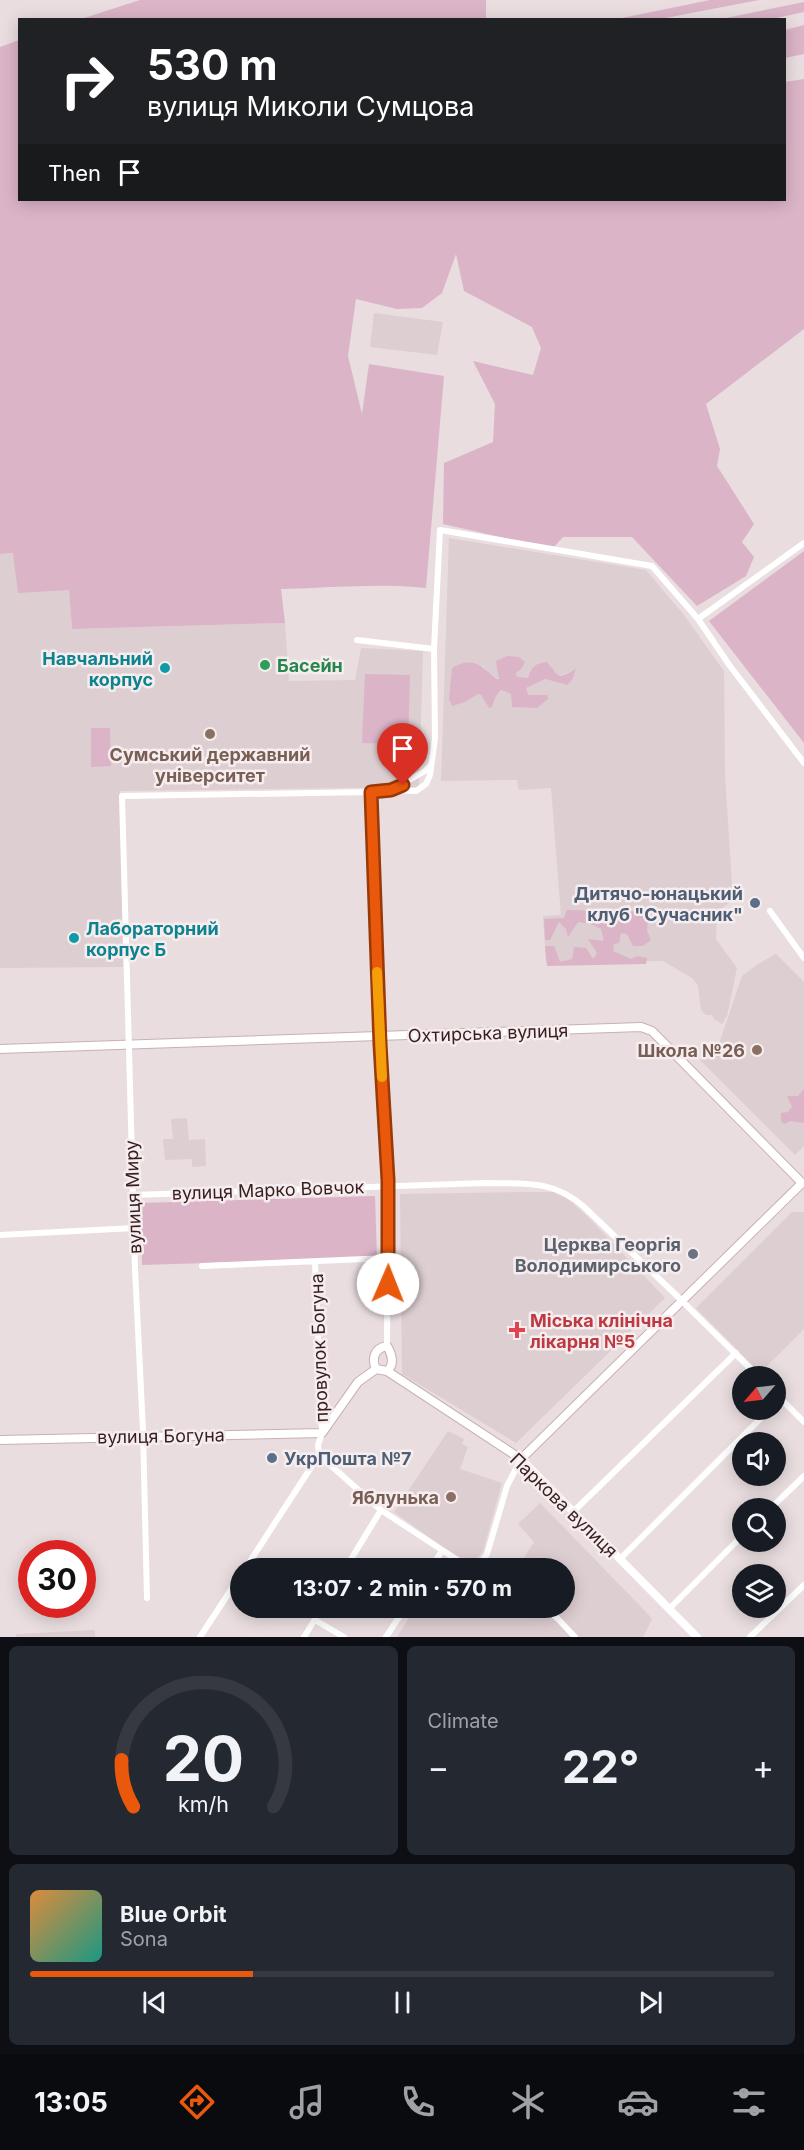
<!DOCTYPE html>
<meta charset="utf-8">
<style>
body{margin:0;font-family:Inter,sans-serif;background:#242831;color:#f1f3f6;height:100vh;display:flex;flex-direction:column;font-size:22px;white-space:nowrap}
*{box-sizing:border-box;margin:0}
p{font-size:20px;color:#9ea1a6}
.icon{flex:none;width:33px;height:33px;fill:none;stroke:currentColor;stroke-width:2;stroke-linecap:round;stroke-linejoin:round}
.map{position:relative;height:1637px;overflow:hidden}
.drawer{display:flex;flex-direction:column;gap:9px;padding:9px;background:#0d0f14;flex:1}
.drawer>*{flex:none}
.guide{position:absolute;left:18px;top:18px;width:768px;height:183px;border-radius:0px;box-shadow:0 3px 15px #0003;background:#202124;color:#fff;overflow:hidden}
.needle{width:39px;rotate:242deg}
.controls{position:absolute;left:732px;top:1366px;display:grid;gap:12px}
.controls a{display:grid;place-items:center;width:54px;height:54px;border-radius:50%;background:#171b24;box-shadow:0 3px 15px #0003;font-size:30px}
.speed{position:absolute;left:18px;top:1540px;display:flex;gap:12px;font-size:30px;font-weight:700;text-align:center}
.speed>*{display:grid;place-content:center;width:78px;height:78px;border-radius:50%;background:#171b24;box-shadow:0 3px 15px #0003;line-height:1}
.speed .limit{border:9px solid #d22;background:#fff;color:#111}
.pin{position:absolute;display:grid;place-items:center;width:51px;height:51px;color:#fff;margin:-62px -26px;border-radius:50% 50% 50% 0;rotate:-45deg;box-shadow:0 0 6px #0007}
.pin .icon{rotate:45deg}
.me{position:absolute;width:66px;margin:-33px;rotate:1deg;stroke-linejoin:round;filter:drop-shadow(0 0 4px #0008)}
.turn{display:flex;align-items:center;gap:21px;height:126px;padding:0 30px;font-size:27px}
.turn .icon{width:78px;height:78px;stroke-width:2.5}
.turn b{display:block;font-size:42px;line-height:51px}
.then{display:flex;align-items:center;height:57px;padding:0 30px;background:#0003;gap:12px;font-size:22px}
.big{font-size:45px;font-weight:700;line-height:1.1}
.drawer .tile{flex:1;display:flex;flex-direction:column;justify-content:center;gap:9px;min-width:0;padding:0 21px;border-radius:9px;background:#242831}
.drawer .dial{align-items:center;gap:0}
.dial svg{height:156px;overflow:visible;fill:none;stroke:#363941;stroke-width:7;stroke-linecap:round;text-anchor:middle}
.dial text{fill:#f1f3f6;stroke:none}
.song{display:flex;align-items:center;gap:18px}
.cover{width:72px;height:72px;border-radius:9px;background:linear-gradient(135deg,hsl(30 70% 55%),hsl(170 70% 35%))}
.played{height:6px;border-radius:3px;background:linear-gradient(90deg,#ea580c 30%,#363941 30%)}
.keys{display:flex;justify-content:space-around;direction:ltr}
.heat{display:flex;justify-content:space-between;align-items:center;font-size:33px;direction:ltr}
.drawer .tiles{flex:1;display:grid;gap:9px;grid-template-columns:1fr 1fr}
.tile:last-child{grid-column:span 2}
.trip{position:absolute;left:230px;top:1558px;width:345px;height:60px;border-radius:30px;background:#171b24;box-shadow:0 3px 15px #0003;font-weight:700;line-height:60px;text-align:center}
.tabs{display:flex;height:96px;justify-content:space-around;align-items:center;background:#090b0e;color:#9ea1a6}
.tabs .icon{width:42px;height:42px}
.tabs .active{color:#ea580c}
.tabs b{font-size:27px;color:#f1f3f6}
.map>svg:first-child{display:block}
</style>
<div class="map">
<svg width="804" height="1637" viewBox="0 0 804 1637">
<rect width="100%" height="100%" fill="#e9dddf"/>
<!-- built -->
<path fill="#ddced1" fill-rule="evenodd" d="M 374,313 L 443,322 L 437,355 L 370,347 Z
M 449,538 L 646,570 L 684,615 L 724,671 L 725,775 L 733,900 L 717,912 L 716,939 L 737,968 L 727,1016 L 722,1024 L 714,1019 L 712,1015 L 706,1015 L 701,1010 L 698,985 L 692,978 L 663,961 L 546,962 L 543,916 L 561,915 L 551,788 L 519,790 L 517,780 L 441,781 ZM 550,664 L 554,675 L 558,676 L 576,670 L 567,685 L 545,679 L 526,688 L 527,695 L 511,694 L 501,690 L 496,696 L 492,707 L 489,708 L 481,695 L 478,694 L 465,701 L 462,701 L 482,665 L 496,679 L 516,673 L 517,677 L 521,679 L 528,678 Z
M 13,553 L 69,590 L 72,629 L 285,623 L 289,681 L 355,680 L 361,648 L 423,651 L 419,787 L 120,791 L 123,967 L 0,968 L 0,554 Z
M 776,954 L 804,982 L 804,1146 L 795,1155 L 700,1060 L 720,1041 L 742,976 L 758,964 Z
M 187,1118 L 189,1140 L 205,1139 L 206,1166 L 192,1167 L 192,1159 L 165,1160 L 163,1139 L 173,1139 L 171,1119 Z
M 518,1192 L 554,1192 L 568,1199 L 588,1217 L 665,1298 L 516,1443 L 402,1374 L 400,1194 Z
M 792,1212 L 804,1212 L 804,1329 L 760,1373 L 696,1308 Z
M 448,1431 L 464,1439 L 462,1444 L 468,1447 L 460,1469 L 502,1483 L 483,1551 L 472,1564 L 444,1548 L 394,1512 Z
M 540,1503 L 648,1614 L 652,1619 L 643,1637 L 397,1637 L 415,1608 L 564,1608 L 564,1569 L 517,1569 L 534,1542 L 518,1524 Z
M 95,1630 L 95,1637 L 16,1637 L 16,1634 Z"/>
<!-- green -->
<path fill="#dbb4c7" d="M 140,0 L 486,0 L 486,19 L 81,19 Z
M 710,0 L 759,0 L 660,19 L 617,19 Z
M 804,2 L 804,12 L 772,19 L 721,19 Z
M 804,25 L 804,54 L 785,58 L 785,30 Z
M 19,40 L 20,200 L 784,200 L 785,82 L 804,79 L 804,329 L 706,404 L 720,449 L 717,466 L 754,524 L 742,542 L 754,557 L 746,576 L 697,606 L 632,537 L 563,537 L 552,549 L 443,524 L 444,463 L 493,442 L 495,404 L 473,361 L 533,375 L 541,348 L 532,327 L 464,291 L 456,254 L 442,293 L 422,308 L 397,309 L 356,299 L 348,356 L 362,414 L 369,364 L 444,376 L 426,588 C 378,583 330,588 281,589 L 285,623 L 72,629 L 69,590 L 18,593 L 13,553 L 0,554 L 0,47 Z
M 804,551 L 804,743 L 709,621 Z
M 507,656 L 519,657 L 525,662 L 522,668 L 516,673 L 517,677 L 528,678 C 531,667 536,663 547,662 C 560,676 554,681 576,669 L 572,680 L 567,685 L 545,679 L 526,688 L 528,695 L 547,695 L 548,699 L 537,708 L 512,707 L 511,694 L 501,690 L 496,696 L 492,707 L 489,708 L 481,695 L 478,694 L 465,702 L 452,706 L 449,699 L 452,668 C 472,656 482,665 496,679 L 499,679 L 496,661 Z
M 365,674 L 410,675 L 408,744 L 362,743 Z
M 91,728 L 110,728 L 111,766 L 91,767 Z
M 567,910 L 649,912 L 647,931 L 651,940 L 643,946 L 633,946 L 627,934 L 621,933 L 619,943 L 614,944 L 613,951 L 631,959 L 638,956 L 647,958 L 646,964 L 547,966 L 545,946 L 554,946 L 560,962 L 572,959 L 574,947 L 586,948 L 593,959 L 597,953 L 588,939 L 604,941 L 601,929 L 591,924 L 578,922 L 568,937 L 566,929 L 559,922 L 550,940 L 545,940 L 544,919 L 564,918 Z
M 804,1089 L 804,1123 L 791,1121 L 784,1124 L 781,1121 L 781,1113 L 788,1112 L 792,1107 L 787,1096 L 798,1096 Z
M 375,1196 L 377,1258 L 142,1265 L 141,1203 Z"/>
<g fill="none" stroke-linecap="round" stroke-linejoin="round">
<defs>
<path id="secondary" d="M 0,1049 L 641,1027 L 652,1031 L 802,1183 L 521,1459 L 387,1371 L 376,1369 C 371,1358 375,1348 387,1346 C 392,1354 395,1365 387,1371
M 0,1440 L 322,1433 L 358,1382 L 376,1369"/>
</defs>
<!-- secondary casing -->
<use href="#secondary" stroke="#c9b0b3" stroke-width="10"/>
<!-- minor -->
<path stroke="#fff" stroke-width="6" d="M 698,619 L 804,543
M 357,640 L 434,649
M 395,788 L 425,771 L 431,765
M 371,792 L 380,1044 L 388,1180 L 387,1346
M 770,911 L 804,958
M 134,1195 L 485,1183 C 523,1184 552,1179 583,1206 L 673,1292 L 759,1377
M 0,1235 L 134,1228
M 202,1266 L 388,1258
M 776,1394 L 804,1422
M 319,1455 L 381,1510 L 471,1569
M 770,1509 L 804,1476
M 573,1512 L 736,1353
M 620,1559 L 769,1410
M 245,1569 L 319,1455 L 318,1445 L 322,1433 L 315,1262
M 345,1569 L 381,1510
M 430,1569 L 442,1551
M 476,1569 L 487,1554 L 507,1486 L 521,1459
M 147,1598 L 143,1431 L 135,1269 L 122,796 L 371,792 L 391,790 L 416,791 L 426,784 L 430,775 L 435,738 L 434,649 L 440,530 L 652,566 L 698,619 L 730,666 L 804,763
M 545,1608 L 558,1619 L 575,1637
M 669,1609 L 742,1536
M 315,1620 L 344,1637
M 200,1637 L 240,1576
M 304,1637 L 322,1608
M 386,1637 L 405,1608
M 750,1637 L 804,1585"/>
<!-- tertiary -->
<path stroke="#fff" stroke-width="8" d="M 521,1459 L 697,1637"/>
<!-- secondary -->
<use href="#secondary" stroke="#fff" stroke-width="8"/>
</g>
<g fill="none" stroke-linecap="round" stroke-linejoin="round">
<defs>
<path id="route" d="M 388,1284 L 388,1180 L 380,1044 L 371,792 L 391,790 L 403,785"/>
</defs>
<!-- route casing -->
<use href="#route" stroke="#983908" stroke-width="15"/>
<!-- route -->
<use href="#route" stroke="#ea580c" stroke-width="10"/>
<!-- slow -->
<path stroke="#f59e0b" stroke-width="10" d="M 377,972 L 382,1077"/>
</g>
<!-- markers -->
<circle fill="#2e9e5b" stroke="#f6edef" stroke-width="2" cx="265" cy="665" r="6"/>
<g fill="#0f9aa8" stroke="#f6edef" stroke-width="2">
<circle cx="165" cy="668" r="6"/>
<circle cx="74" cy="938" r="6"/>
</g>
<g fill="#8d6e63" stroke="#f6edef" stroke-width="2">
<circle cx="210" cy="734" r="6"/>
<circle cx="757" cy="1050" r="6"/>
<circle cx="451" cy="1497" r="6"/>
</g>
<g fill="#5c6f8a" stroke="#f6edef" stroke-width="2">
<circle cx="755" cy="903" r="6"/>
<circle cx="272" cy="1458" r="6"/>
</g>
<circle fill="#6b7280" stroke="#f6edef" stroke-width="2" cx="693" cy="1254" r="6"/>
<path fill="#e0444e" stroke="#f6edef" stroke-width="2" d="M514 1321h6v6h6v6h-6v6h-6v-6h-6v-6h6z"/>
<g text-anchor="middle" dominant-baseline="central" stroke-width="5" stroke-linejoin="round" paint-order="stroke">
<!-- culture labels -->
<g font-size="18" font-weight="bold" fill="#0d838f" stroke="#f6edef" text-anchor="end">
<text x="153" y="658">Навчальний<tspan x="153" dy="21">корпус</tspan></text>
<text x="86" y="928" text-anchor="start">Лабораторний<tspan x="86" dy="21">корпус Б</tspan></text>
</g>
<!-- leisure labels -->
<g font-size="18" font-weight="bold" fill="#27864d" stroke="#f6edef" text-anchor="start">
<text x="277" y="665">Басейн</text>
</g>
<!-- education labels -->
<g font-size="18" font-weight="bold" fill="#785e54" stroke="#f6edef" text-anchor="end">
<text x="210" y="754" text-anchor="middle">Сумський державний<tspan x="210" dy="21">університет</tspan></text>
<text x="745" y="1050">Школа №26</text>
<text x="439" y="1497">Яблунька</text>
</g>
<!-- service labels -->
<g font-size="18" font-weight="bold" fill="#4e5e75" stroke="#f6edef" text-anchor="end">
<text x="743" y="893">Дитячо-юнацький<tspan x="743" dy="21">клуб "Сучасник"</tspan></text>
<text x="284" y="1458" text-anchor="start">УкрПошта №7</text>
</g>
<!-- street labels -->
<g font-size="18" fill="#381e1f" stroke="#f6edef">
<text transform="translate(488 1033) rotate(-2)">Охтирська вулиця</text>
<text transform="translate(268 1190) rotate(-2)">вулиця Марко Вовчок</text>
<text transform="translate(133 1197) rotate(-92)">вулиця Миру</text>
<text transform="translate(319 1348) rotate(-92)">провулок Богуна</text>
<text transform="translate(161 1436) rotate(-1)">вулиця Богуна</text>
<text transform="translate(564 1505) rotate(44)">Паркова вулиця</text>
</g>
<!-- worship labels -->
<g font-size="18" font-weight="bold" fill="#5b616d" stroke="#f6edef" text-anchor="end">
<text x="681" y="1244">Церква Георгія<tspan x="681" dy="21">Володимирського</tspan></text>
</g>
<!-- health labels -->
<g font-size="18" font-weight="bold" fill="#be3a42" stroke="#f6edef" text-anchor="start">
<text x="530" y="1320">Міська клінічна<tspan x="530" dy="21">лікарня №5</tspan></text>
</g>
</g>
</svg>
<div class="controls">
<a><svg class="needle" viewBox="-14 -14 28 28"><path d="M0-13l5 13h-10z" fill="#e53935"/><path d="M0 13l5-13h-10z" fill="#9ea1a6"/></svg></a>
<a><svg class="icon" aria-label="sound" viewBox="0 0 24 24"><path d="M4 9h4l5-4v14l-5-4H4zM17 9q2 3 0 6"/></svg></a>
<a><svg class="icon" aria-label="search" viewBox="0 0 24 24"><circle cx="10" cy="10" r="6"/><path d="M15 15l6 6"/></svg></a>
<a><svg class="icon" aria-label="layers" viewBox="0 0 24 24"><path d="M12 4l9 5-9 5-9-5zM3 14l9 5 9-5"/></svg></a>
</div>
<div class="speed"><div class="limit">30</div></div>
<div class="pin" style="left:403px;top:785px;background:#d93025"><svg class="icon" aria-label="arrive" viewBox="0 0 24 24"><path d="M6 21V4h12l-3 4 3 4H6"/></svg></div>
<svg class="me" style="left:388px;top:1284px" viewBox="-20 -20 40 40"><circle r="19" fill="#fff"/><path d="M0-13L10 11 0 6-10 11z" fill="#ea580c"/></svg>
<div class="trip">13:07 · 2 min · 570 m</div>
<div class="guide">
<div class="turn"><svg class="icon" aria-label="right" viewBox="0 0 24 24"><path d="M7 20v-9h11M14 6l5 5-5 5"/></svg><div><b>530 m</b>вулиця Миколи Сумцова</div></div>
<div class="then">Then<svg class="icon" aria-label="arrive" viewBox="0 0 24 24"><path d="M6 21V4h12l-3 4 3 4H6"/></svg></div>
</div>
</div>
<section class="drawer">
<div class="tiles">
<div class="tile dial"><svg viewBox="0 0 100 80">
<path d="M14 69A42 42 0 1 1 86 69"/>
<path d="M14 69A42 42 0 0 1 8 45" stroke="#ea580c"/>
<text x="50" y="56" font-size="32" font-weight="700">20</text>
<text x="50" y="72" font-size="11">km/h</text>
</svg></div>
<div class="tile"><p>Climate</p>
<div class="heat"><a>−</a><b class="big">22°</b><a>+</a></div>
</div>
<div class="tile">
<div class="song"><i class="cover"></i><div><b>Blue Orbit</b><p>Sona</p></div></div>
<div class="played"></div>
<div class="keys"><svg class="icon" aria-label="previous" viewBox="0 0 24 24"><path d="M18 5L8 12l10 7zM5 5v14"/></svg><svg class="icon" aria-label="pause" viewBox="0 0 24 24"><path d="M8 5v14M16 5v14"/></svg><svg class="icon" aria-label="next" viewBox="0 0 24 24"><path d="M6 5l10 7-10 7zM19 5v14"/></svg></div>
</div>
</div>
</section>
<nav class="tabs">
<b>13:05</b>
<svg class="icon active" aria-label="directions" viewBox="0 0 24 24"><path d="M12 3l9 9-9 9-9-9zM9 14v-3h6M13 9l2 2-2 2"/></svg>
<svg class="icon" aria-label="music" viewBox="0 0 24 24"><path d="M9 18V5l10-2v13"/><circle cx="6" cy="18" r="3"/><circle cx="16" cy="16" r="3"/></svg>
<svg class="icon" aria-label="phone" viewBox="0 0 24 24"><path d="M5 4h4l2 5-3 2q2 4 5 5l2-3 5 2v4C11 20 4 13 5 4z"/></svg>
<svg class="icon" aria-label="climate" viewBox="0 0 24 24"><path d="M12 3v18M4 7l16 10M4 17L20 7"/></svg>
<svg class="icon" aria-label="car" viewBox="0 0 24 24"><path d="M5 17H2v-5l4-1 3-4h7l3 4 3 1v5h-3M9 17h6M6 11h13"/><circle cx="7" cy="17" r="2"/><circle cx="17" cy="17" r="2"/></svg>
<svg class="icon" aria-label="filters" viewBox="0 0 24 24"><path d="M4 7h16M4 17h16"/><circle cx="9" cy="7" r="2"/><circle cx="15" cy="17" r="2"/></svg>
</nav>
